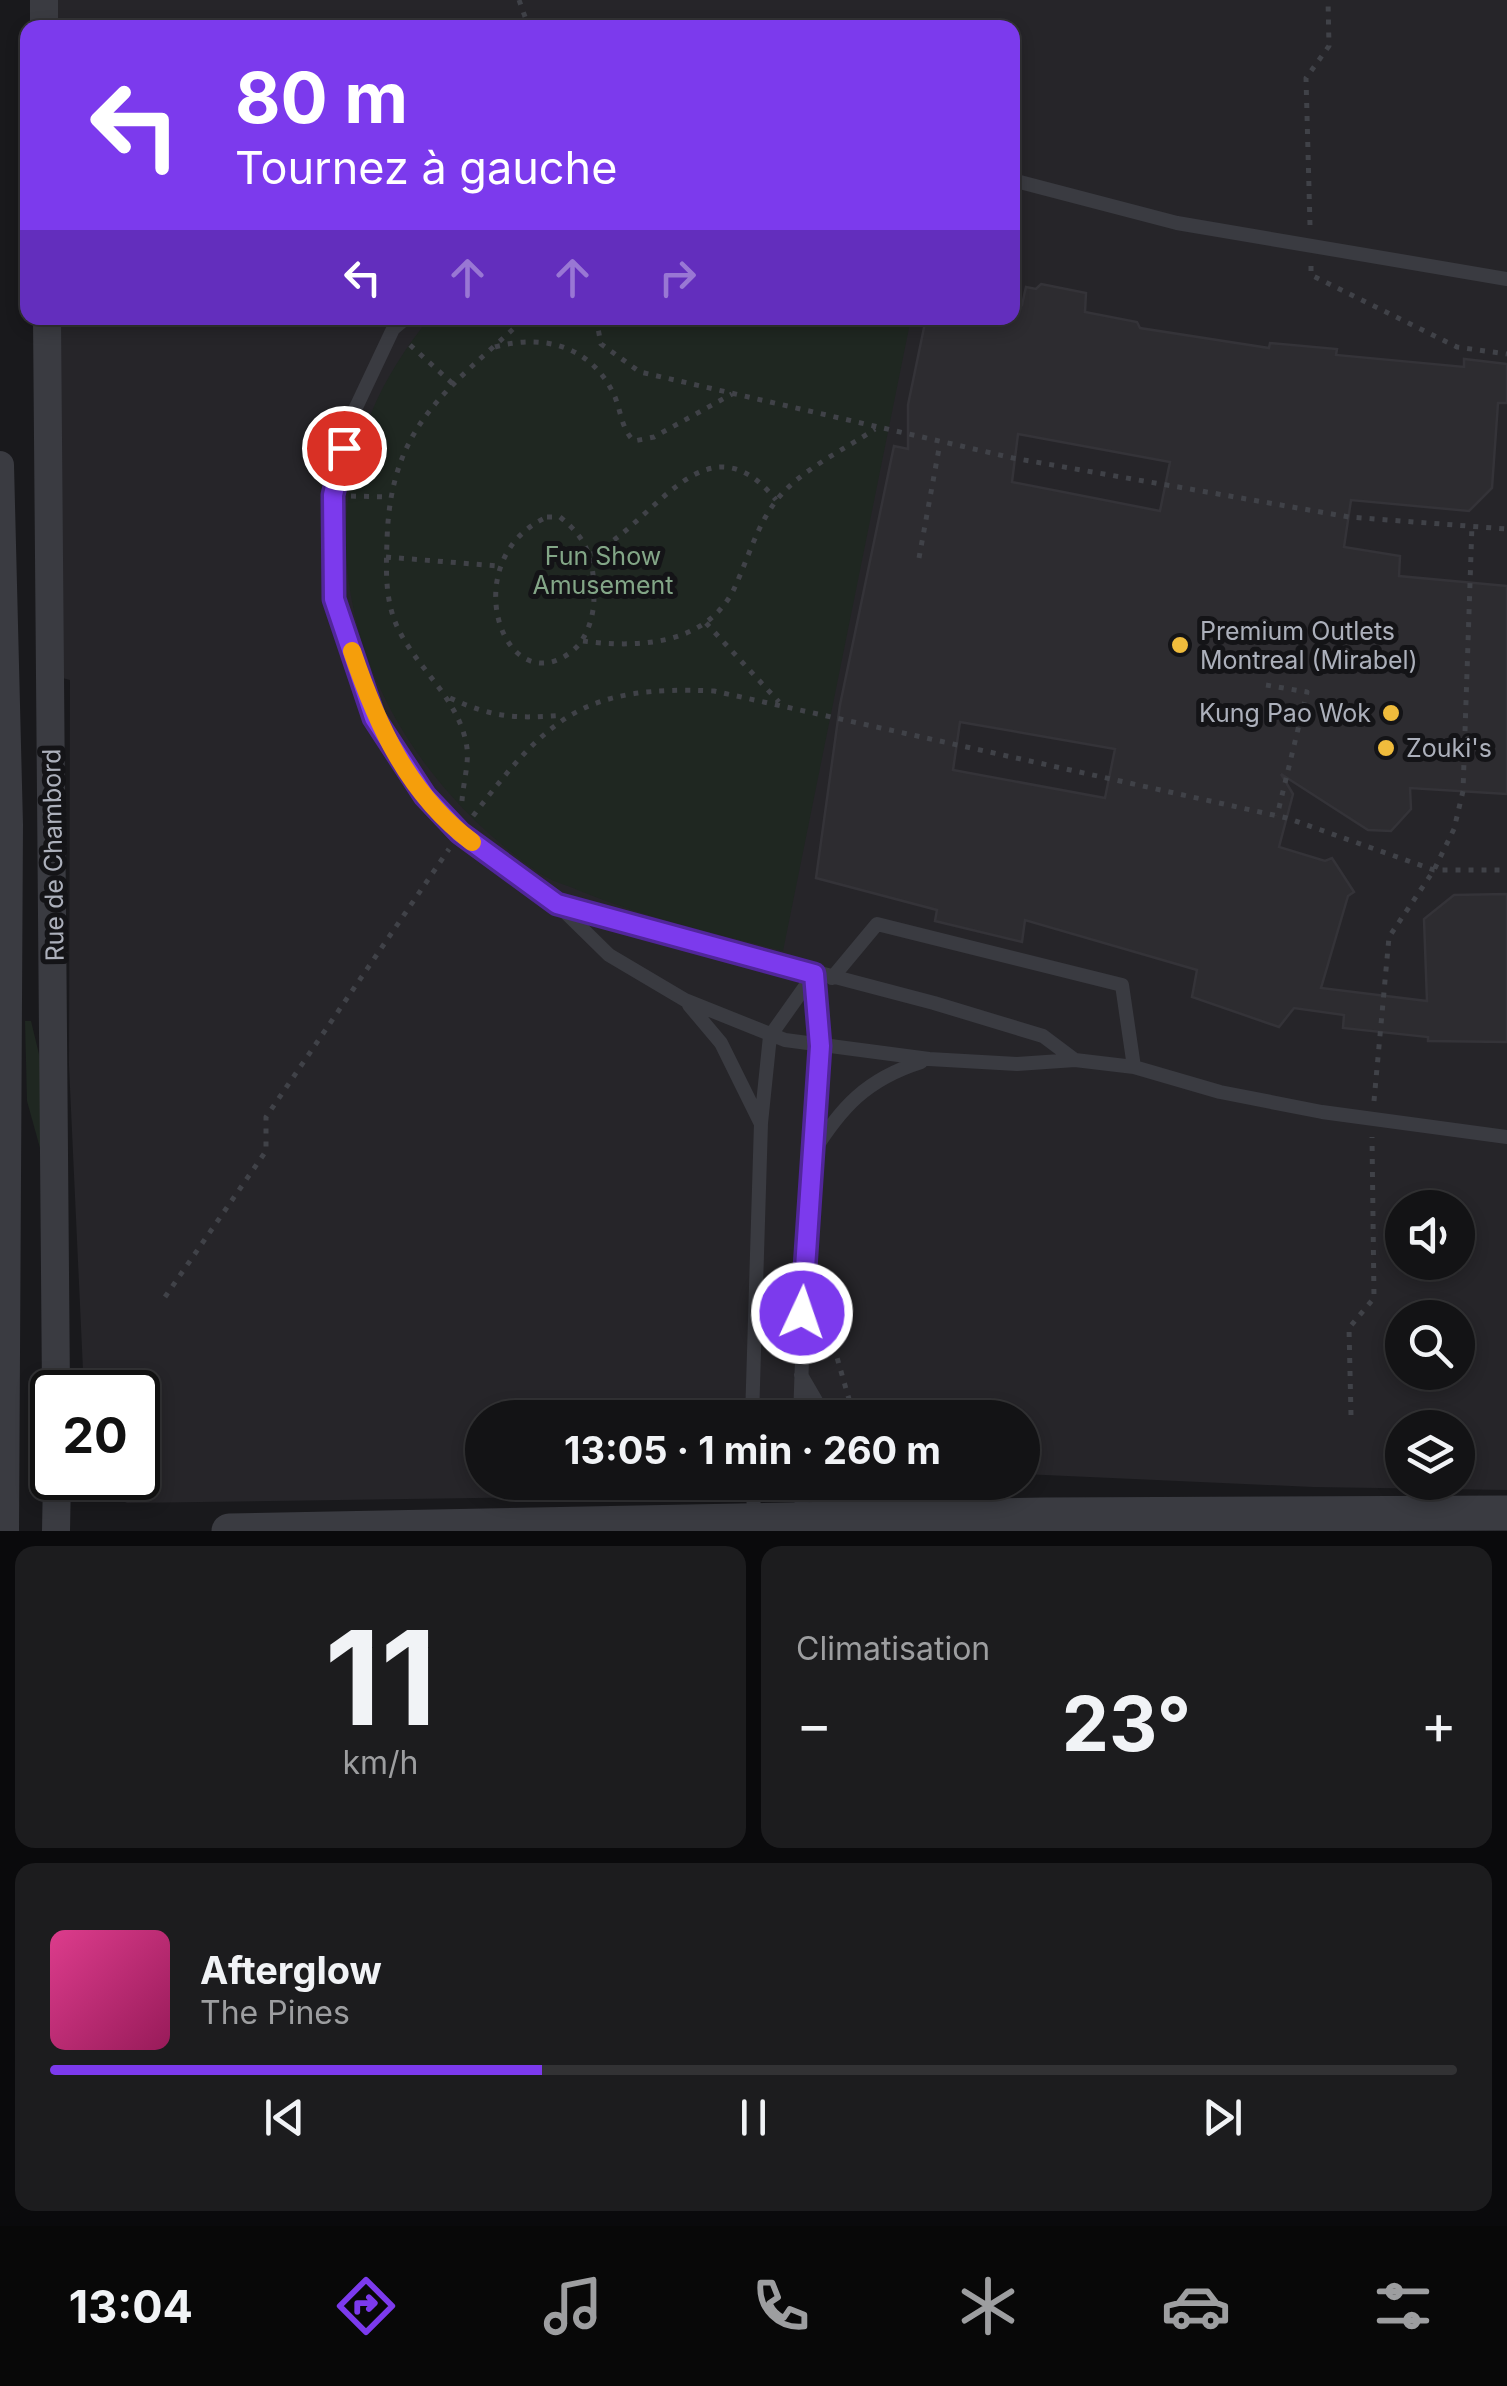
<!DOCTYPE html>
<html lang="fr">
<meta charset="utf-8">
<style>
body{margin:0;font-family:Inter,sans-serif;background:#1c1c1e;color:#f1f3f6;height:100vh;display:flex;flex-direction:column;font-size:38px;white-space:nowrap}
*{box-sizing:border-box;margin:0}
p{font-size:32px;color:#9d9ea0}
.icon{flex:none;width:55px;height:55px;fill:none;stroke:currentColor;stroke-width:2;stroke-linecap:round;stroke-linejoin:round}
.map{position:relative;height:1531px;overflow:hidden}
.panel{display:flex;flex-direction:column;gap:15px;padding:15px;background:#0a0a0c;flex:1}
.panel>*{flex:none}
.hud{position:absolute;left:20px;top:20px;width:1000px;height:305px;border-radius:20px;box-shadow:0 5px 15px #0003,0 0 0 2px #323234;background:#7c3aed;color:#fff;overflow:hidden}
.fabs{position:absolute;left:1385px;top:1190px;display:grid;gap:20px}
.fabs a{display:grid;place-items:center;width:90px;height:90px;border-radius:50%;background:#131315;box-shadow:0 5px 15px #0003,0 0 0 2px #323234;font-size:50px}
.speed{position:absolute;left:30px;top:1370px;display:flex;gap:20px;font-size:50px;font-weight:700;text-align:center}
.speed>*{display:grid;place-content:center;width:130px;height:130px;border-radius:50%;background:#131315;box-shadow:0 5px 15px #0003,0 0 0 2px #323234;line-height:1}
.speed .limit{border:5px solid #111;border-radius:15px;background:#fff;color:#111}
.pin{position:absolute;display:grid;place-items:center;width:85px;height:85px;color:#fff;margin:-42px;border:5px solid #fff;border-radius:50%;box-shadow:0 2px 10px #0007}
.me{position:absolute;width:110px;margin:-55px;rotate:3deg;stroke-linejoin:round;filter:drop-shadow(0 0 8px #0008)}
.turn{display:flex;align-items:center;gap:35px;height:210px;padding:0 50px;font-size:45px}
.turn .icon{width:130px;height:130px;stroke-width:2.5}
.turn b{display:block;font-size:70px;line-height:85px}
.lanes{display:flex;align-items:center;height:95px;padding:0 50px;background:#0003;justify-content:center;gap:50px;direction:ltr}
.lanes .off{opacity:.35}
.big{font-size:75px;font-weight:700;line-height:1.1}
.panel .tile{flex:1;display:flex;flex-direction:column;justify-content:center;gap:15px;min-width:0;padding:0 35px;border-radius:20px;background:#1c1c1e}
.panel .dial{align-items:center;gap:0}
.dial b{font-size:130px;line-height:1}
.song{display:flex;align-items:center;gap:30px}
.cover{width:120px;height:120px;border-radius:15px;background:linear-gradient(135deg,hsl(330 70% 55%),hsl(330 70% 35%))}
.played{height:10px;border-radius:5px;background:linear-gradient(90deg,#7c3aed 35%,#323234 35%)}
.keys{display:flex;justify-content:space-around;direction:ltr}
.heat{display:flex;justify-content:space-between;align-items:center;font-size:55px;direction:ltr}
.panel .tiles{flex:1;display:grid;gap:15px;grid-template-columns:1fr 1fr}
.tile:last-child{grid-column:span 2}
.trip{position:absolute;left:465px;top:1400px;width:575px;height:100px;border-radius:50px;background:#131315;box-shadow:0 5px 15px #0003,0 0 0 2px #323234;font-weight:700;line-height:100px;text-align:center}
.menu{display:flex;height:160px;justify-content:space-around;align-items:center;background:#080808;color:#9d9ea0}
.menu .icon{width:70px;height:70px}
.menu .selected{color:#7c3aed}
.menu b{font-size:45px;color:#f1f3f6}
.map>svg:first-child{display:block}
</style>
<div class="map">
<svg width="1507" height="1531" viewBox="0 0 1507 1531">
<rect width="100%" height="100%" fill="#19191c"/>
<!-- built -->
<path fill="#262529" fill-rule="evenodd" d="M 44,0 L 1507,0 L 1507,1490 L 1313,1487 L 1023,1474 L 1022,1418 L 482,1418 L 482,1482 L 861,1483 L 849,1487 L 693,1495 L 127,1503 L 109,1494 L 94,1478 L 138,1478 L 138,1392 L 84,1392 L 69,1066 L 70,680 L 51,675 L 47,318 L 1012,318 L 1012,28 L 44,28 ZM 1402,1208 L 1458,1208 L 1458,1262 L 1402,1262 ZM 1402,1318 L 1458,1318 L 1458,1372 L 1402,1372 ZM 1402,1428 L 1458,1428 L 1458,1482 L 1402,1482 Z"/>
<!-- green -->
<path fill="#1f2721" d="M 430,318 L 911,318 L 783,951 C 715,933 646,918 580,891 C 567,885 550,881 539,873 C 351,743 273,504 430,318 Z
M 25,1021 L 31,1021 L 43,1071 L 45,1148 L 40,1148 L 27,1101 Z"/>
<!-- building -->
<path fill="#2d2c30" stroke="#343338" stroke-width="2.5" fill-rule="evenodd" d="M 1041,284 L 1086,293 L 1085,312 L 1137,322 L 1140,328 L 1269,348 L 1270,343 L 1337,349 L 1336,355 L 1464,367 L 1464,359 L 1507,364 L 1507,403 L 1498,403 L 1492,488 L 1469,511 L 1351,500 L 1344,547 L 1400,556 L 1399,576 L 1507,586 L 1507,794 L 1410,788 L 1411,809 L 1391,831 L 1368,830 L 1281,774 L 1293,794 L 1279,847 L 1325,861 L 1332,858 L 1354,892 L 1348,896 L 1321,988 L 1427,1001 L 1424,919 L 1454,895 L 1507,894 L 1507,1042 L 1428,1041 L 1428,1037 L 1343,1028 L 1344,1015 L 1294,1008 L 1279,1027 L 1192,997 L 1197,970 L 1025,920 L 1022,942 L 935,921 L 937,910 L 816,878 L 840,705 L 894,446 L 908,449 L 908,405 L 926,318 L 1012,318 L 1012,303 L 1022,305 L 1026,287 L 1036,289 ZM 1018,434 L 1170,462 L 1160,511 L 1012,482 ZM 960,722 L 1115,749 L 1105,798 L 953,770 Z"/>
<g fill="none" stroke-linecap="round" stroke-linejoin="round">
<!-- path -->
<path stroke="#404248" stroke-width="5" stroke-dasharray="5 8" stroke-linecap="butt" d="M 519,0 L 529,28
M 1310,225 L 1306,78 L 1329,46 L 1328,0
M 1311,266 L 1311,275 L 1457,347 L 1507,354
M 596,318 L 601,344 L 640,372 L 1013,458 L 1349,517 L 1507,529
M 410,345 L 453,384
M 495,347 C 545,333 593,347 615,397 C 621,412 622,430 634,441 L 654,437 L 732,394
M 351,496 L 390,497
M 547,517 L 560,517 C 589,540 594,561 594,597 C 594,616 587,640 571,652 C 503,704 454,559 547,517 Z
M 592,554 C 656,522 706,413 776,500
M 386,557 L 498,566
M 919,558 L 940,443
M 706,623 L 779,702
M 583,641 C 636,648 704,646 733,591 C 747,562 756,527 776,501 C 798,471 844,450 875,429
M 1266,685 L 1307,692 L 1277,816
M 450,698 C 494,718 516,719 564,715
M 462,801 C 463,784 469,764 467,748 C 460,698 415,668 396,624 C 385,598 386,569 387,541 C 390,424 447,391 525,318
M 473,816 C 549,716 584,685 714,691 L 1287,818 L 1434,870 L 1507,870
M 1374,1101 L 1389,937 L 1434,870 L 1454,829 L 1463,791 L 1472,524
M 165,1297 L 266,1151 L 266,1117 L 449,849
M 828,1351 L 836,1354 L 853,1413
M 1351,1415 L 1349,1328 L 1374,1298 L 1372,1137
M 852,1418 L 853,1413 L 862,1418
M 908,1418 L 919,1404"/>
<!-- service -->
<path stroke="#3a3b41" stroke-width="14" d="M 1012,180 L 1177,223 L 1507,279
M 406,318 L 393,329 L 351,418 L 333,495 L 335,599 L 374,718 L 403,769 L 461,833 L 557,904 L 609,955 L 685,1000 L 785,1040 L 929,1059 L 1017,1064 L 1075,1060 L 1134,1067 L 1220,1092 L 1322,1112 L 1507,1137
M 558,904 L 934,1003 L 1043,1036 L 1075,1060
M 832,978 L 877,924 L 1122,985 L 1134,1067
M 689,1005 L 721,1043 L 760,1122
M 812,1154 C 841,1107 867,1079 921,1062
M 801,1375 L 826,1418
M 752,1418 L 761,1123 L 770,1036 L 814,974
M 800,1418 L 809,1159 L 820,1046 L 814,974
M 753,1482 L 754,1520
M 801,1482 L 802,1520
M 883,1482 L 930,1509"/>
<!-- minor -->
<path stroke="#3a3b41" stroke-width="28" d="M 44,0 L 44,28
M 47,318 L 56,1392
M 0,465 L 9,825 L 5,1531
M 56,1531 L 57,1478"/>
<!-- tertiary -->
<path stroke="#3a3b41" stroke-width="35" d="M 229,1531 L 1044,1515 L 1507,1513"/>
</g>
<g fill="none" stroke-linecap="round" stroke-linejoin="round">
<defs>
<path id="route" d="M 344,448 L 333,495 L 334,599 L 374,718 L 425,796 L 460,833 L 557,904 L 814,974 L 820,1046 L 802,1313"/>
</defs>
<!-- route casing -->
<use href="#route" stroke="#51269a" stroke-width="25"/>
<!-- route -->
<use href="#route" stroke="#7c3aed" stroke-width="18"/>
<!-- slow -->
<path stroke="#f59e0b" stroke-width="18" d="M 352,651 C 377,725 408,794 472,842"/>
</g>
<!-- markers -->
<g fill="#f0bc3c" stroke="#141417" stroke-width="4">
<circle cx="1180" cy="645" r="10"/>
<circle cx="1391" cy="713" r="10"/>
<circle cx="1386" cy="748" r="10"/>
</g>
<g text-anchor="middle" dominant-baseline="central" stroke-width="10" stroke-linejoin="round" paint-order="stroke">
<!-- park labels -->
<g font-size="25" fill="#83a687" stroke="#141417">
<text x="603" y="556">Fun Show<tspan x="603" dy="29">Amusement</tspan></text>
</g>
<!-- poi labels -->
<g font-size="25" fill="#acb0bb" stroke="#141417" text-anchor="start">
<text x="1200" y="631">Premium Outlets<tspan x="1200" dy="29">Montreal (Mirabel)</tspan></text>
<text x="1371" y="713" text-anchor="end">Kung Pao Wok</text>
<text x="1406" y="748">Zouki's</text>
</g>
<!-- street labels -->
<g font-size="25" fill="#acb0bb" stroke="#141417">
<text transform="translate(53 855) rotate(-91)">Rue de Chambord</text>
</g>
</g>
</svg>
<div class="fabs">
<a><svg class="icon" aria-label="sound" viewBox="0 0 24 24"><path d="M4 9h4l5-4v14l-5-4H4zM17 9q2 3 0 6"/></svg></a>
<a><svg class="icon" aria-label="search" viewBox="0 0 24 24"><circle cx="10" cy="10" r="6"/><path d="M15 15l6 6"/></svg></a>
<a><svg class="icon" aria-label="layers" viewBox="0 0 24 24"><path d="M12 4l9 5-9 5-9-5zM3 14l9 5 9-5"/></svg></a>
</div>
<div class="speed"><div class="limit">20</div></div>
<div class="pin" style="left:344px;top:448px;background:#d93025"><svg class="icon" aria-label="arrive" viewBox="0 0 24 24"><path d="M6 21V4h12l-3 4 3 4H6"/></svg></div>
<svg class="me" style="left:802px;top:1313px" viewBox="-20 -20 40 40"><circle r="17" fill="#7c3aed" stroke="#fff" stroke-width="3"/><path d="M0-11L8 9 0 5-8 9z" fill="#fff"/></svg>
<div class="trip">13:05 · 1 min · 260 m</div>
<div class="hud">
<div class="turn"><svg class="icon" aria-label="left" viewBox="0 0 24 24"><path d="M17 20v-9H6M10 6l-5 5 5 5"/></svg><div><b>80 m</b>Tournez à gauche</div></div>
<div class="lanes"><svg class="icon" aria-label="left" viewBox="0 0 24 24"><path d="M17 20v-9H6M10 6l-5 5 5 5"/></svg><svg class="icon off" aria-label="ahead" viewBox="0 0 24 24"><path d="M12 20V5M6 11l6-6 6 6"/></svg><svg class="icon off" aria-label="ahead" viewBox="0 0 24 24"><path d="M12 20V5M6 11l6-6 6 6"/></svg><svg class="icon off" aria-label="right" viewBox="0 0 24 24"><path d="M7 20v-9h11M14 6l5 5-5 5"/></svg></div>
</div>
</div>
<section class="panel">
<div class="tiles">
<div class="tile dial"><b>11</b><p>km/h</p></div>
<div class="tile"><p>Climatisation</p>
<div class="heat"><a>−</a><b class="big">23°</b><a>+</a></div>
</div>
<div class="tile">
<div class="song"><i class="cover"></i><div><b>Afterglow</b><p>The Pines</p></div></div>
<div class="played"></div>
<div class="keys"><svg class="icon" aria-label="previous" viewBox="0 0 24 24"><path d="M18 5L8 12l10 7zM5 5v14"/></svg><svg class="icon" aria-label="pause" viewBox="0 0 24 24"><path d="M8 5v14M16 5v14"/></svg><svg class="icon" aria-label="next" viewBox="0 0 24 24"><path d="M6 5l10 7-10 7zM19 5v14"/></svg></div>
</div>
</div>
</section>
<nav class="menu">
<b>13:04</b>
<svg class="icon selected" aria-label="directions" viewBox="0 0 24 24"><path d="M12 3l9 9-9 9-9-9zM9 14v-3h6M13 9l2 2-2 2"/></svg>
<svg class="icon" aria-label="music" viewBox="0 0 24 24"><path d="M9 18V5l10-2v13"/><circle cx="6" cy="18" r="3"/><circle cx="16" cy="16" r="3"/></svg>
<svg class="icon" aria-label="phone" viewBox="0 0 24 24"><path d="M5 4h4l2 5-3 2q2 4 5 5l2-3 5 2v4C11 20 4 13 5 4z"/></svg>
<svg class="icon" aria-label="climate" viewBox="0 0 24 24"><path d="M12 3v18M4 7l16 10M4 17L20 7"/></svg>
<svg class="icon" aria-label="car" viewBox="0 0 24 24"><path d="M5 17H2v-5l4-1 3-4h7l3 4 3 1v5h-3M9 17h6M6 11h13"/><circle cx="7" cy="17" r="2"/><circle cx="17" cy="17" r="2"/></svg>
<svg class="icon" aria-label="filters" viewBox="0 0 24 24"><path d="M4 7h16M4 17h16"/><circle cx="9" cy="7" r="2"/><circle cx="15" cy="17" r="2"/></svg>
</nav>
